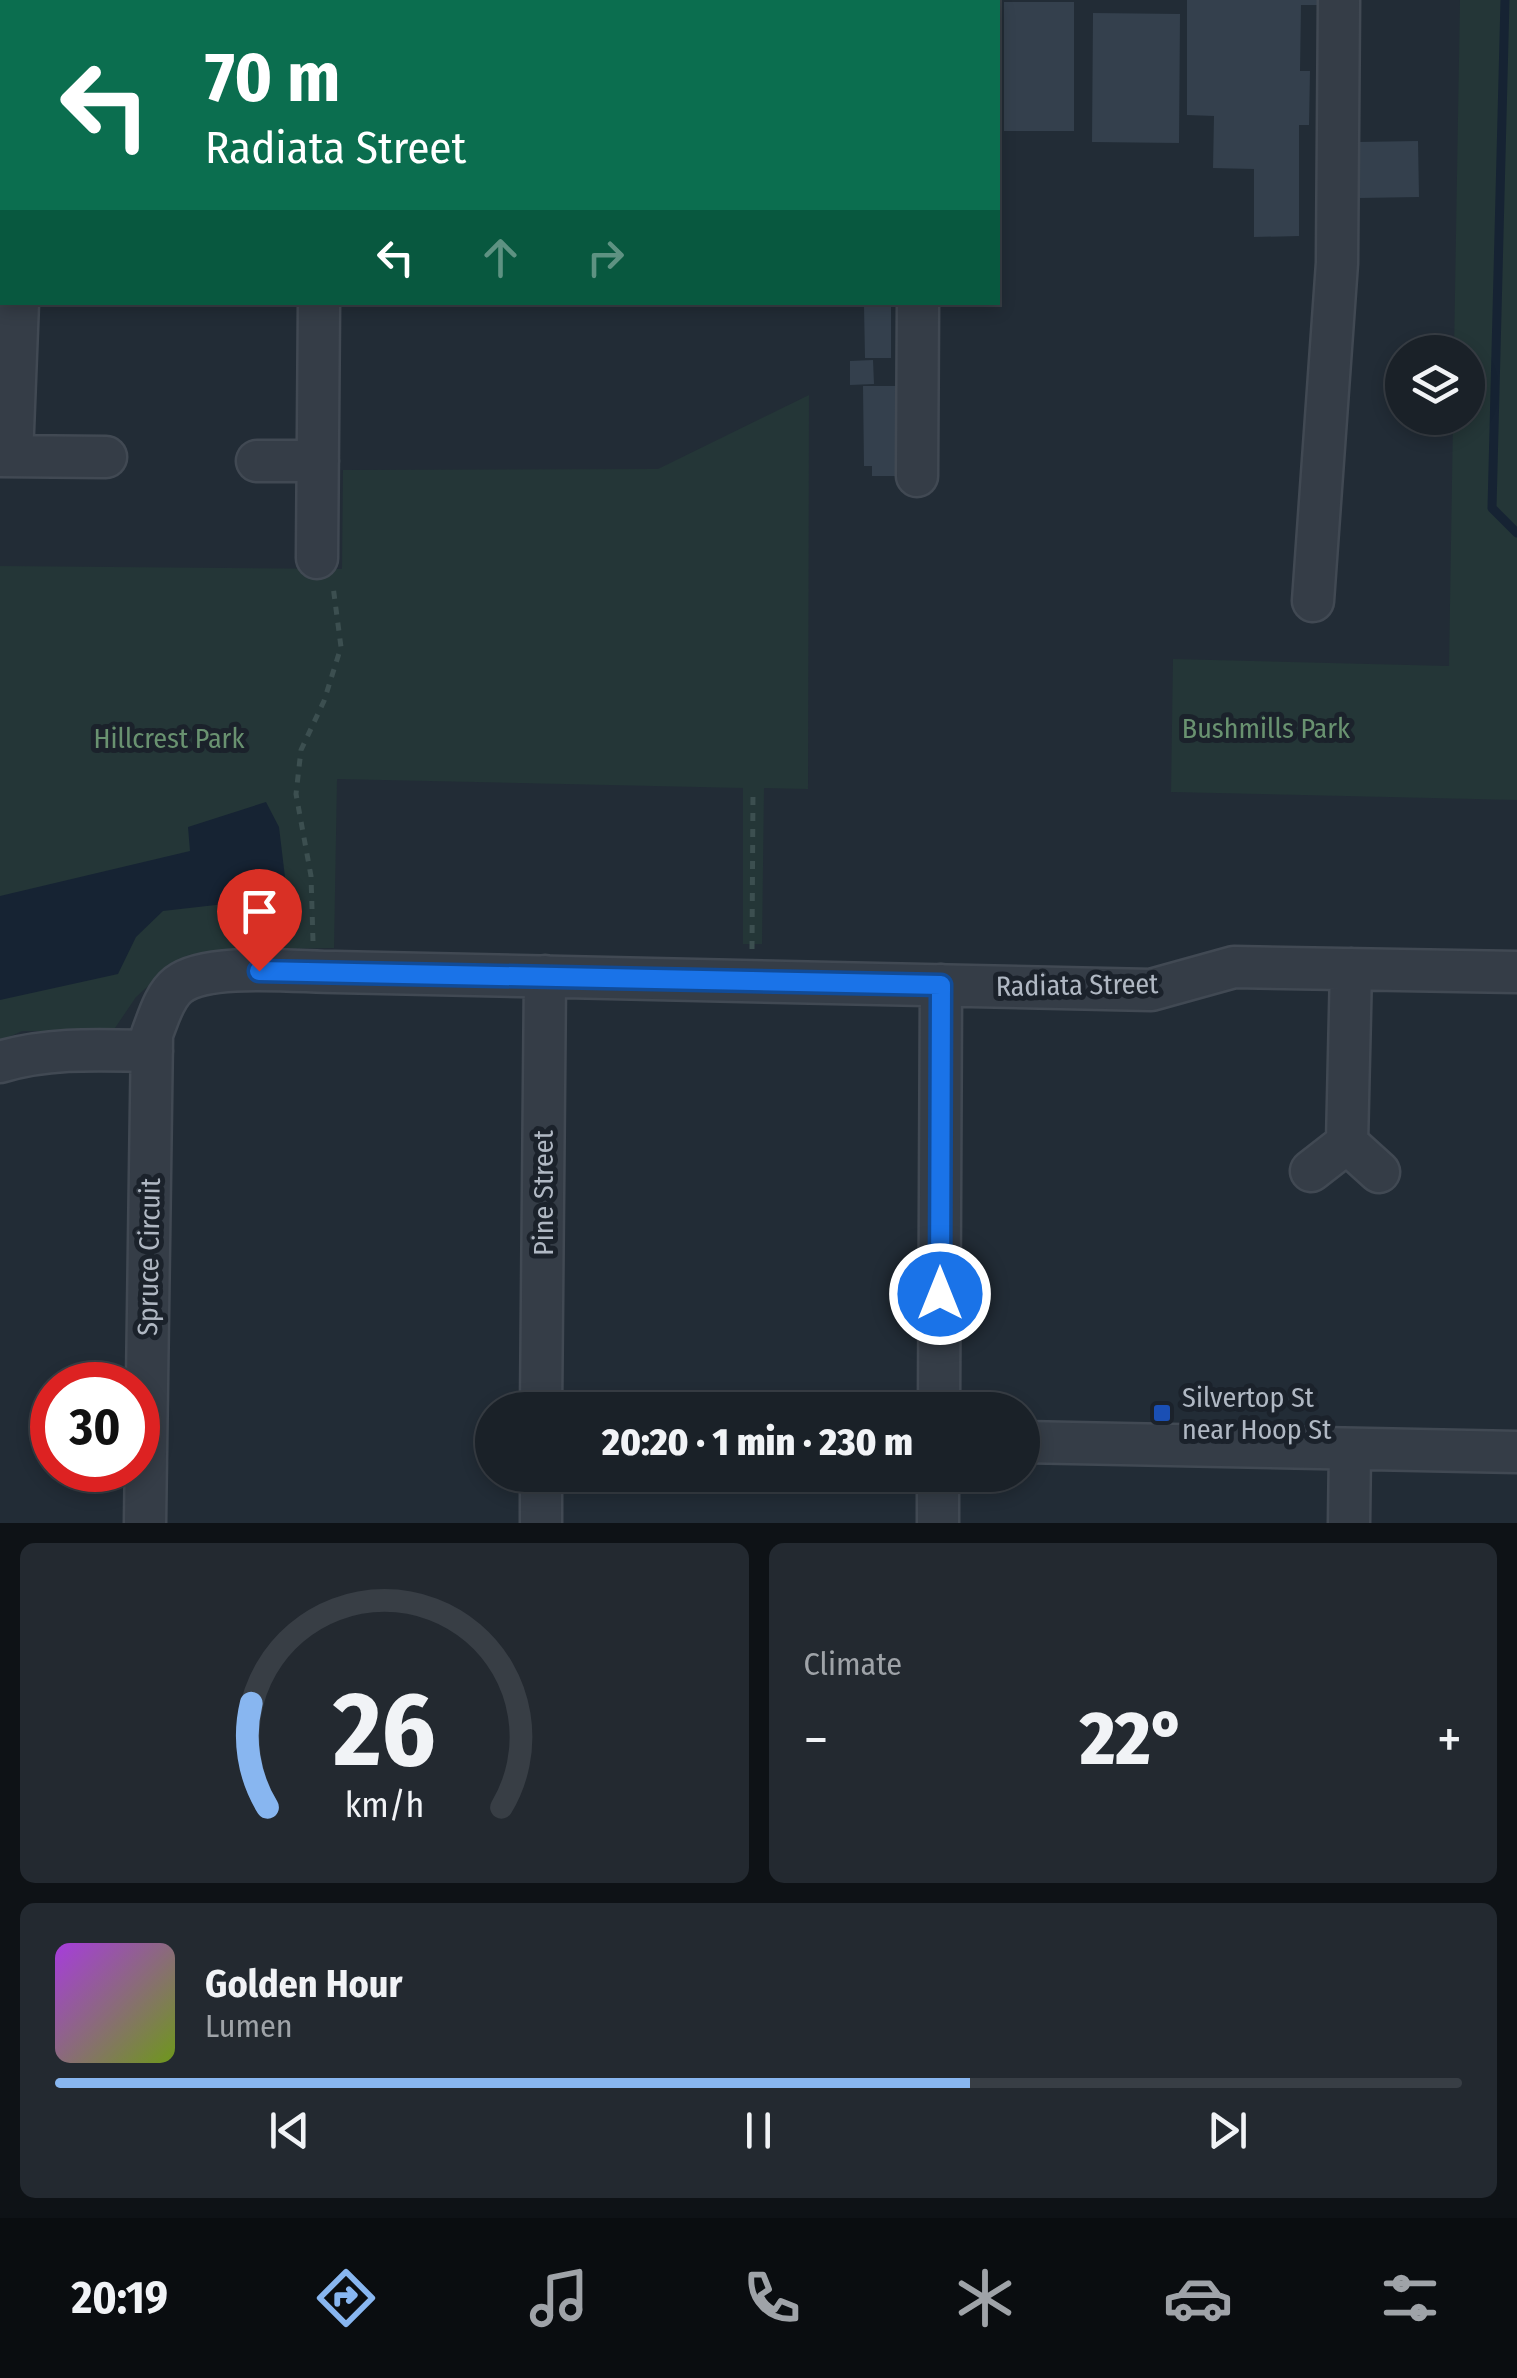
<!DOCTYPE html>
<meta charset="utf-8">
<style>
body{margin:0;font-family:"Fira Sans Condensed",sans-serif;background:#232930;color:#f1f3f6;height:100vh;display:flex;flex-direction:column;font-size:38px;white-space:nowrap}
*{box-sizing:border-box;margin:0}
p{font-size:32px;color:#9fa3a8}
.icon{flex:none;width:55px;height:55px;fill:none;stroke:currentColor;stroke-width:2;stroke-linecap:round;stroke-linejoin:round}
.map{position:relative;height:1523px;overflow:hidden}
.drawer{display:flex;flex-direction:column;gap:20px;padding:20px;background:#0e1216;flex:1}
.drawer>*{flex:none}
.top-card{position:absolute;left:0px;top:0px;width:1000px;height:305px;box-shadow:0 5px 15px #0003,0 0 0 2px #383e45;background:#0b6e4f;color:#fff;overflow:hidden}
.controls{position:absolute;left:1385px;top:335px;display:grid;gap:20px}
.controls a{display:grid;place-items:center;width:100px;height:100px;border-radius:50%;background:#1a2128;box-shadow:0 5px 15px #0003,0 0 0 2px #383e45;font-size:50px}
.speed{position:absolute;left:30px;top:1362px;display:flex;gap:20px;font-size:50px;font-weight:700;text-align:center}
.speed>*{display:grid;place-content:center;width:130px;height:130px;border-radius:50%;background:#1a2128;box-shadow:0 5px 15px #0003,0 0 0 2px #383e45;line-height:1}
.speed .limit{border:15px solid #d22;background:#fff;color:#111}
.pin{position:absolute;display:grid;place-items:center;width:85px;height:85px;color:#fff;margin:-102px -42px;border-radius:50% 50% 50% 0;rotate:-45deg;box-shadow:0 0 10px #0007}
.pin .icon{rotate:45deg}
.me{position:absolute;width:110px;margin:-55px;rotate:0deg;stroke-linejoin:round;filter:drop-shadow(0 0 8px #0008)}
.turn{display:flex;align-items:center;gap:35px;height:210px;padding:0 40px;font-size:45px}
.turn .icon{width:130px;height:130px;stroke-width:2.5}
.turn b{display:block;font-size:70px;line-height:85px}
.lanes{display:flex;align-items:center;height:95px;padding:0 40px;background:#0003;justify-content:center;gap:50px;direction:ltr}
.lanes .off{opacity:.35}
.big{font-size:75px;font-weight:800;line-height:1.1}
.drawer .card{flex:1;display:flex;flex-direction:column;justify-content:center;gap:15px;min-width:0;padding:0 35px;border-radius:15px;background:#232930}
.drawer .dial{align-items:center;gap:0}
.dial svg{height:260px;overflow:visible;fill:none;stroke:#383e45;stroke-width:7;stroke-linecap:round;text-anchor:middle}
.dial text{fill:#f1f3f6;stroke:none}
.song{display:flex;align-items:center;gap:30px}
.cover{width:120px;height:120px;border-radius:15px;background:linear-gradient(135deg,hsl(280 70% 55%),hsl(80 70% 35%))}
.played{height:10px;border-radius:5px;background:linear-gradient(90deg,#88b6f0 65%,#383e45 65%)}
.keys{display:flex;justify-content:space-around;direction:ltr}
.heat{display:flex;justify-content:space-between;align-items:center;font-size:55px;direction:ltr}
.drawer .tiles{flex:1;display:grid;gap:20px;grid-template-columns:1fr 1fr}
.card:last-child{grid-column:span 2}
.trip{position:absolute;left:475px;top:1392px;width:565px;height:100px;border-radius:50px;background:#1a2128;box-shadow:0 5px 15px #0003,0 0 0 2px #383e45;font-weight:800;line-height:100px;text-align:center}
.tabs{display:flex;height:160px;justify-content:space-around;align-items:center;background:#0a0d10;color:#9fa3a8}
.tabs .icon{width:70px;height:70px}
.tabs .on{color:#88b6f0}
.tabs b{font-size:45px;color:#f1f3f6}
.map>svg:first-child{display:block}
</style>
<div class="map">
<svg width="1517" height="1523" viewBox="0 0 1517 1523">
<rect width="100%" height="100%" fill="#222c36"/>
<!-- green -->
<path fill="#243637" d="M 1460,0 L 1517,0 L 1517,800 L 1171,792 L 1173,659 L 1449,666 L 1453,418 L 1468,418 L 1468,352 L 1454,352 Z
M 809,395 L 808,789 L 764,788 L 762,944 L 743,944 L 743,788 L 337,779 L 334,948 L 223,950 L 176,961 L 136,997 L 113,1031 L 22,1031 L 0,1041 L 0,566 L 342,569 L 343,470 L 658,469 Z"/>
<!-- water -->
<path fill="#162333" d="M 266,802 L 279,827 L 287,894 L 242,902 L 163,911 L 136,937 L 118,974 L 0,1000 L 0,896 L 190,851 L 188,827 Z"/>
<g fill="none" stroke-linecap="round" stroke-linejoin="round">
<!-- stream -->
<path stroke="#162333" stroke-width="9" d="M 1505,0 L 1492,508 L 1517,533"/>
</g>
<!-- building -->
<path fill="#34404d" d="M 1187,0 L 1322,0 L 1322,5 L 1301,5 L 1300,71 L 1310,71 L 1309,125 L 1299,125 L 1299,236 L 1254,237 L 1254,169 L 1213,168 L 1214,116 L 1187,115 Z
M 1004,2 L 1074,2 L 1074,131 L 1004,131 Z
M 1093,13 L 1180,14 L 1179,143 L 1092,142 Z
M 1418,141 L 1419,197 L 1359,198 L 1358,142 Z
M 864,306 L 891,306 L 891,358 L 865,358 Z
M 873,360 L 874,384 L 850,385 L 850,361 Z
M 863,386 L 904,386 L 900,476 L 872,476 L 872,466 L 864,466 Z"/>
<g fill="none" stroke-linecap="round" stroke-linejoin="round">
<defs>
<path id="minor" d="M 316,0 L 316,2
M 14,2 L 21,1
M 978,2 L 978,0
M 0,215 L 2,214
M 0,456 L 106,457
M 12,456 L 18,302
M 257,461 L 318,461
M 917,476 L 918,302
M 317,558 L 319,302
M 1313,601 L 1337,263 L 1339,0
M 0,1062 C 49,1047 101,1050 152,1051
M 1347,1143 L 1351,969
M 1311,1171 L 1347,1143 L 1379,1172
M 541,1410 L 545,976
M 939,1410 L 941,985
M 1022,1442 L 1517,1452
M 145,1523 L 152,1034 C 158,1019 164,996 178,985 C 207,962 298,972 335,972 L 1151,990 L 1234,967 L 1517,972
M 541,1523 L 541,1475
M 938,1523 L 938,1475
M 1349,1523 L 1350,1449"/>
</defs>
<!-- minor casing -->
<use href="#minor" stroke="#414953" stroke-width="45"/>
<!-- path -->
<path stroke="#3c4f50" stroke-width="5" stroke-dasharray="8 8" stroke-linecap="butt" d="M 313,941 L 311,876 L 296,794 L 301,750 L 324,701 L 341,647 L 333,586
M 752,949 L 753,792"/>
<!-- minor -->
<use href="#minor" stroke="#353d47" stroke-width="40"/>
</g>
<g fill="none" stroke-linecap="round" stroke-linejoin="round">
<defs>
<path id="route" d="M 259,971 L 941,985 L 940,1294"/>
</defs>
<!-- route casing -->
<use href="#route" stroke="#114b97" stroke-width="25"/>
<!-- route -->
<use href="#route" stroke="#1a73e8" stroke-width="18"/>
</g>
<!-- markers -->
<rect fill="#1a4fb4" stroke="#1b222b" stroke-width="4" x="1152" y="1403" width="20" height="20" rx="5"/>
<g text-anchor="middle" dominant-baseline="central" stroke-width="10" stroke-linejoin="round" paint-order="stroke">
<!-- park labels -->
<g font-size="28" fill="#699270" stroke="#1b222b">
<text x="1266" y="728">Bushmills Park</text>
<text x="169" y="738">Hillcrest Park</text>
</g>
<!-- street labels -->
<g font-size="28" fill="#b0b8c3" stroke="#1b222b">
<text transform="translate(1077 985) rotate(-1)">Radiata Street</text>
<text transform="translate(543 1193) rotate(-90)">Pine Street</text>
<text transform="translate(149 1257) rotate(-89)">Spruce Circuit</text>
</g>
<!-- poi labels -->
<g font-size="28" fill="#b0b8c3" stroke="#1b222b" text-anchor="start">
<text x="1182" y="1397">Silvertop St<tspan x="1182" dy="32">near Hoop St</tspan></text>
</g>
</g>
</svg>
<div class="controls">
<a><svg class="icon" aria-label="layers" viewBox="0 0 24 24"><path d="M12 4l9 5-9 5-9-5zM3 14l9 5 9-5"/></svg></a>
</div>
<div class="speed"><div class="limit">30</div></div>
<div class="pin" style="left:259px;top:971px;background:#d93025"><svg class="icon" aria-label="arrive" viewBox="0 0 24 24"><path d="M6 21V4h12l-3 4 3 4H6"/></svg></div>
<svg class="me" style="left:940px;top:1294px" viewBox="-20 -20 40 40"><circle r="17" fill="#1a73e8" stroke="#fff" stroke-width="3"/><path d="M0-11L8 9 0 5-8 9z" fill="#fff"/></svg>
<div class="trip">20:20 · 1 min · 230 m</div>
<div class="top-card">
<div class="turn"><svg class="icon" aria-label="left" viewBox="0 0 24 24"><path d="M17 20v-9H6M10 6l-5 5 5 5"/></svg><div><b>70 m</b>Radiata Street</div></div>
<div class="lanes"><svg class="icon" aria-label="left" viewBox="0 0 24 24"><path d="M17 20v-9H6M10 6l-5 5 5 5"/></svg><svg class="icon off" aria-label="ahead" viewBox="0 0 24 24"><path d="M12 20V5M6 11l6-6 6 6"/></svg><svg class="icon off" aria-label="right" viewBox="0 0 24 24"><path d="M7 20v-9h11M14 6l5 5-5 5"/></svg></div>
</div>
</div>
<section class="drawer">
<div class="tiles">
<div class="card dial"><svg viewBox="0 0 100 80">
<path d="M14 69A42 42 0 1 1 86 69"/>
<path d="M14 69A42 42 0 0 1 9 37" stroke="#88b6f0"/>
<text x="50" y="56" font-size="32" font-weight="700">26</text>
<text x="50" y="72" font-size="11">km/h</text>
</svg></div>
<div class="card"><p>Climate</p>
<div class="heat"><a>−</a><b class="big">22°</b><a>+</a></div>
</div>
<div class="card">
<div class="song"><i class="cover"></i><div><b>Golden Hour</b><p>Lumen</p></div></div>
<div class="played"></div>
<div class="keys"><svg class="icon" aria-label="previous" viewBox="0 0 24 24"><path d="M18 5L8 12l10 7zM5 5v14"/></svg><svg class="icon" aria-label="pause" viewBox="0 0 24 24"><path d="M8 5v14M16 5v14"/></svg><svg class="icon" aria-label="next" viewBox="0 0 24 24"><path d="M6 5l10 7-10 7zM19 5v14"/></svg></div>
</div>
</div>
</section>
<nav class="tabs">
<b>20:19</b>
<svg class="icon on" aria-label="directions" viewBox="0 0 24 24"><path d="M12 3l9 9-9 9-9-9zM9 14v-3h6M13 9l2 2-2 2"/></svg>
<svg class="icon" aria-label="music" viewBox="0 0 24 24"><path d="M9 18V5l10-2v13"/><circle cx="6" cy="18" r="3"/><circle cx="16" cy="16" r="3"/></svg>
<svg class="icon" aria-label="phone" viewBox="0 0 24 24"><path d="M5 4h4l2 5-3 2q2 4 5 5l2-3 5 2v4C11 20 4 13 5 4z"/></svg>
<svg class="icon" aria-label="climate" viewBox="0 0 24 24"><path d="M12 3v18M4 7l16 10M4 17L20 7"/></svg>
<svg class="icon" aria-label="car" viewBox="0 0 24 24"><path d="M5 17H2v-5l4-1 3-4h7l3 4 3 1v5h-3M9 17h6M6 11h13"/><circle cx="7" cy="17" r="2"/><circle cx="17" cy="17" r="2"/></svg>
<svg class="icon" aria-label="filters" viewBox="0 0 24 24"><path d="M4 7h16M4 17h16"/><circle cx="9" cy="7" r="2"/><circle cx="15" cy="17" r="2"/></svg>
</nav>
